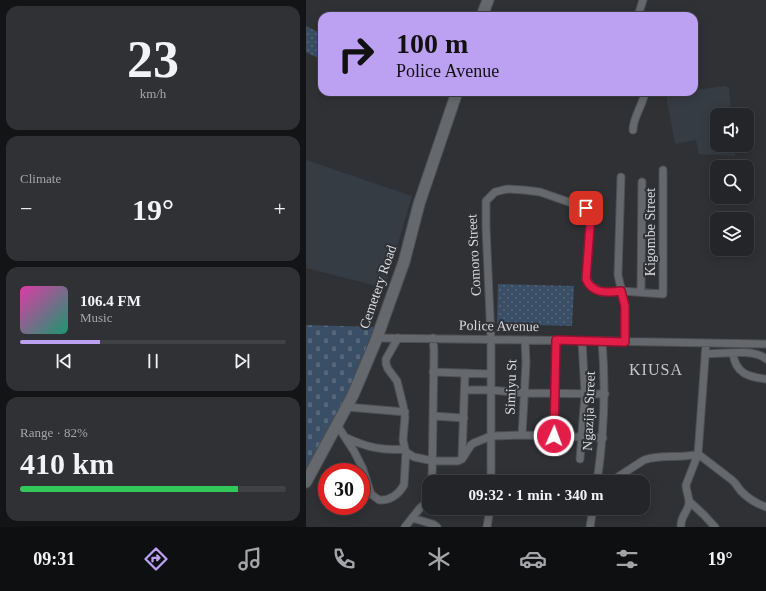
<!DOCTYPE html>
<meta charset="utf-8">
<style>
body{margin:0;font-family:"Times New Roman",serif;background:#2f3134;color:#f1f3f6;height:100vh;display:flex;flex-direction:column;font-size:15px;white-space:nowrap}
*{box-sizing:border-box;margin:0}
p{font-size:13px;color:#a3a5a8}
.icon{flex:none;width:22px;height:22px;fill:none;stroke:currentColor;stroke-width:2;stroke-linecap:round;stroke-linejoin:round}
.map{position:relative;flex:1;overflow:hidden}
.side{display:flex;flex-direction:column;gap:6px;padding:6px;background:#131416;width:306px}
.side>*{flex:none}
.top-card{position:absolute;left:12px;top:12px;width:380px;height:84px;border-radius:12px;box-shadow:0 2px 10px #0003,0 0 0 1px #404245;background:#bca0f2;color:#111;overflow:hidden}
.tools{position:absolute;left:404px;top:108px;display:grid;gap:8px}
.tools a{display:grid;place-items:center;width:44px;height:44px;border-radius:8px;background:#232528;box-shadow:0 2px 10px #0003,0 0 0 1px #404245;font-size:20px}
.speed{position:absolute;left:12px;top:463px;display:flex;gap:8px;font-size:20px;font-weight:700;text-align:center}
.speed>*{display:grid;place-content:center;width:52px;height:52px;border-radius:50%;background:#232528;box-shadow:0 2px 10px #0003,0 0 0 1px #404245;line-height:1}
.speed .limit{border:6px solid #d22;background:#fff;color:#111}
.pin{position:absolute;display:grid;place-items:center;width:34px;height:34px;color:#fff;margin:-17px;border-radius:8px;box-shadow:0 2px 6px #0006}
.me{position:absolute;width:44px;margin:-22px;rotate:2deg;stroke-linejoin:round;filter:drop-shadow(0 0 3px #0008)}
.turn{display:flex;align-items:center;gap:14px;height:84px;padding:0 12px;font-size:18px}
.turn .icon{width:52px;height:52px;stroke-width:2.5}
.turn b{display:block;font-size:28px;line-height:34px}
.big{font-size:30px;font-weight:800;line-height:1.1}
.side .card{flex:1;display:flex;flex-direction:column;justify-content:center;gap:6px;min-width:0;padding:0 14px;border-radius:12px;background:#2f3134}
.side .dial{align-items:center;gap:0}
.dial b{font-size:52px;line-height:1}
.song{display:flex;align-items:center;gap:12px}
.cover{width:48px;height:48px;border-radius:6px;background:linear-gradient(135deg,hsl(320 70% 55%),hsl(160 70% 35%))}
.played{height:4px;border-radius:2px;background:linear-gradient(90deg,#bca0f2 30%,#404245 30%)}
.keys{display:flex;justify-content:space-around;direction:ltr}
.heat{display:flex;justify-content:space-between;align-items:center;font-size:22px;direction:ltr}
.charge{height:6px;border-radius:3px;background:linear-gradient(90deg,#34c759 82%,#404245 0)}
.trip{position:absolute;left:116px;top:475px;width:228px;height:40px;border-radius:12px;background:#232528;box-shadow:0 2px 10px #0003,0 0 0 1px #404245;font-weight:800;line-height:40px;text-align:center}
.tabs{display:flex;height:64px;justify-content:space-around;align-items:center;background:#0e0f10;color:#a3a5a8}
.tabs .icon{width:28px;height:28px}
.tabs .selected{color:#bca0f2}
.tabs b{font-size:18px;color:#f1f3f6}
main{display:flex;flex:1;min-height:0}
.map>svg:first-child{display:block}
</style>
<main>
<section class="side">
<div class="card dial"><b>23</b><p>km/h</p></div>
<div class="card"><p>Climate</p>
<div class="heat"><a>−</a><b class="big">19°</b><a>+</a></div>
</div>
<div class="card">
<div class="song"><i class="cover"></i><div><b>106.4 FM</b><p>Music</p></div></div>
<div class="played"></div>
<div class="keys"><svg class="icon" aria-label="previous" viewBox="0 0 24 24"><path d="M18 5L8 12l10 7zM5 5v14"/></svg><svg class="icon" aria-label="pause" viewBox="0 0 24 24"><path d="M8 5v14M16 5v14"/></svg><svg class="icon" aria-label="next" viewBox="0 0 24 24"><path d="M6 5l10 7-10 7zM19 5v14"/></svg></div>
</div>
<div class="card"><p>Range · 82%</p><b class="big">410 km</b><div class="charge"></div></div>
</section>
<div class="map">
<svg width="460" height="527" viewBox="0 0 460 527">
<defs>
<pattern id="cemetery-stones" width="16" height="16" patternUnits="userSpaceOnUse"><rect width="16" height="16" fill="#3a4e66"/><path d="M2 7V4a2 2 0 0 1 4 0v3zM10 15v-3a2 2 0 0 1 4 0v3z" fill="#56677b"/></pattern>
<pattern id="park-dots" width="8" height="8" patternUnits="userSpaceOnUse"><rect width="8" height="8" fill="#3a4e66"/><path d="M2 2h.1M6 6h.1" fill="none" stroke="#56677b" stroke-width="1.8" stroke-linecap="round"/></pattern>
</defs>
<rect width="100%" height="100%" fill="#2f3135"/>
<!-- built -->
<path fill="#363c44" d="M 419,86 L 423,88 L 425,115 L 411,115 L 411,145 L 430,145 L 429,156 L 393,154 L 390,140 L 369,144 L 360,95 L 378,92 L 388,92 L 388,90 Z
M 0,160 L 106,196 L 79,288 L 0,268 Z"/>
<!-- cemetery -->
<path fill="url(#cemetery-stones)" d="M 0,325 L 68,327 L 43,393 L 0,474 Z"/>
<!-- park -->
<path fill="url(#park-dots)" d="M 0,26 L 16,34 L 16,50 L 12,58 L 0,52 Z
M 192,284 L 268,286 L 266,326 L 191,324 Z"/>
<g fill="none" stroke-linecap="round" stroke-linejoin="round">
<defs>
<path id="minor" d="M 332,16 L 337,0
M 327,130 C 327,117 337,105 339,92
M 315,177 L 312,275 L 319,306 L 319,341
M 335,292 L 336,182
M 70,338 L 296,341 L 460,344
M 92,338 L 80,359 L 80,364 L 82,369 L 91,381 L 97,405 L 99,417 L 97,440 L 99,449 L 100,452 L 108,457 L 127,461 L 152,461 L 156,459 L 165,445 L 168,443 L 185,436 L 216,435 L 297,438
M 427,353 C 429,373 442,377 460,379
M 399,354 C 415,354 448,348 460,359
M 127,372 L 185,374
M 159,390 L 185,390 L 219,393 L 299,394
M 41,407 L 99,412
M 127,416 L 158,418
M 31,425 L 48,451 L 57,469 L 65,494 L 73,500 C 84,501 93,494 98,485 L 100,452
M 216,435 L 220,363 L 219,340
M 248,436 L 250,340
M 41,438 C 60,447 77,451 99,449
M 156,457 L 159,373
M 274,459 L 279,394 L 276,341
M 126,482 L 128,351 L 127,338
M 185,482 L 185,339 L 180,227 L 180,201 L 189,192 L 201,189 L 218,190 L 234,192 L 283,209 L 285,213 L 280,276 L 282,282 L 285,286 L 296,292 L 315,291 L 357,294 L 357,170
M 291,482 C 298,435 300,388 296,341
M 304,482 L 338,460 C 355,454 374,459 392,454 L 426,480 C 431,484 432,489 437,493 C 443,499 452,504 460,507
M 383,501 L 398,515 L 409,527
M 106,518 L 127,524 L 131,527
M 99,527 L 114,508 L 123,500
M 181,527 L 184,508
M 284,527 L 287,508
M 375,527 C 374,516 383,511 383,502 C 383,496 380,491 380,485 L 392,454 L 400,344"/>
<path id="secondary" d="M 176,16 L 182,0
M 0,482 L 47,395 L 69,343 L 98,262 L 113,204 L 151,92"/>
</defs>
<!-- minor casing -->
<use href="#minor" stroke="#4d4f52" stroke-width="9"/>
<!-- secondary casing -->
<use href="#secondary" stroke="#4d4f52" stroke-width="13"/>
<!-- minor -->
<use href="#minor" stroke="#65686c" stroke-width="7"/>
<!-- secondary -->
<use href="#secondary" stroke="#65686c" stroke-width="11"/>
</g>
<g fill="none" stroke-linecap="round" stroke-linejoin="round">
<defs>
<path id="route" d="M 248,436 L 250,340 L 319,342 L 319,306 L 315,291 C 302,293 286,294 280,279 L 285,213 L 283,209 L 280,208"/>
</defs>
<!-- route casing -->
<use href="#route" stroke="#92132f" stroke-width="10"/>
<!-- route -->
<use href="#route" stroke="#e11d48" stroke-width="7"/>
</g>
<g text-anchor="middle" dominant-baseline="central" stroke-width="4" stroke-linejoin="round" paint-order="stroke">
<!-- street labels -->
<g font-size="14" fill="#d8d9dc" stroke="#2f3135">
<text transform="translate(344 232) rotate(-90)">Kigombe Street</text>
<text transform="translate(168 255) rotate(-93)">Comoro Street</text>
<text transform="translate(72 287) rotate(-71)">Cemetery Road</text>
<text transform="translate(193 326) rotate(1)">Police Avenue</text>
<text transform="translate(205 387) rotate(-88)">Simiyu St</text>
<text transform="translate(283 411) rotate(-88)">Ngazija Street</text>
</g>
<!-- quarter labels -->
<g font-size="16" letter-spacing="1" fill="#c2c5c9" stroke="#2f3135">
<text x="350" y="369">KIUSA</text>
</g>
</g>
</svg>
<div class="tools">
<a><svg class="icon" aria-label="sound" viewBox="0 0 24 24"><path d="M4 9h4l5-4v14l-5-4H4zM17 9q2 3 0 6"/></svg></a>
<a><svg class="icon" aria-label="search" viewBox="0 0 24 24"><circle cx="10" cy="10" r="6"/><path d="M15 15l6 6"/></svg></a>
<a><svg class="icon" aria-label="layers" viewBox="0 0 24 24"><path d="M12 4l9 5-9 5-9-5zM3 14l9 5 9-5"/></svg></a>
</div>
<div class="speed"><div class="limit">30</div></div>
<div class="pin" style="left:280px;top:208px;background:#d93025"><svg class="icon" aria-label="arrive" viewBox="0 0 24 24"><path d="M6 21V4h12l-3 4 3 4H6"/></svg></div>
<svg class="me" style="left:248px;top:436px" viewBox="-20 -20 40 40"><circle r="17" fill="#e11d48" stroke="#fff" stroke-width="3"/><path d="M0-11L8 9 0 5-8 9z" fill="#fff"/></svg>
<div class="trip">09:32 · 1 min · 340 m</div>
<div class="top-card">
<div class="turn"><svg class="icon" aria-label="right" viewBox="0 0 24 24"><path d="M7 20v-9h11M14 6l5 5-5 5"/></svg><div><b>100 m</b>Police Avenue</div></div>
</div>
</div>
</main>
<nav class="tabs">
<b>09:31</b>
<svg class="icon selected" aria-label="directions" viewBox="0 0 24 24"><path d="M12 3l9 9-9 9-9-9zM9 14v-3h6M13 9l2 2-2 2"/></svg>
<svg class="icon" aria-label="music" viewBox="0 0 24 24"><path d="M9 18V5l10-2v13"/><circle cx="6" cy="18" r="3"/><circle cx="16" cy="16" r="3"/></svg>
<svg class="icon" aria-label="phone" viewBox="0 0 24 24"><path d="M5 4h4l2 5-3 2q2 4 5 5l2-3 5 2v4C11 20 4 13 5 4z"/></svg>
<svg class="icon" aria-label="climate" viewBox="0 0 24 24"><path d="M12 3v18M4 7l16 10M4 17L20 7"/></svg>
<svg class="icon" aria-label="car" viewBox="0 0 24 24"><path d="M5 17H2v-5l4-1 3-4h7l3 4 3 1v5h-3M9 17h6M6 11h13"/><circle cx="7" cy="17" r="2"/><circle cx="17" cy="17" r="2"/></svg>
<svg class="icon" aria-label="filters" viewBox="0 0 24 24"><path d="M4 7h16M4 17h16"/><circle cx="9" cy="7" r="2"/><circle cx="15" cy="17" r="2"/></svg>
<b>19°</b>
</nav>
